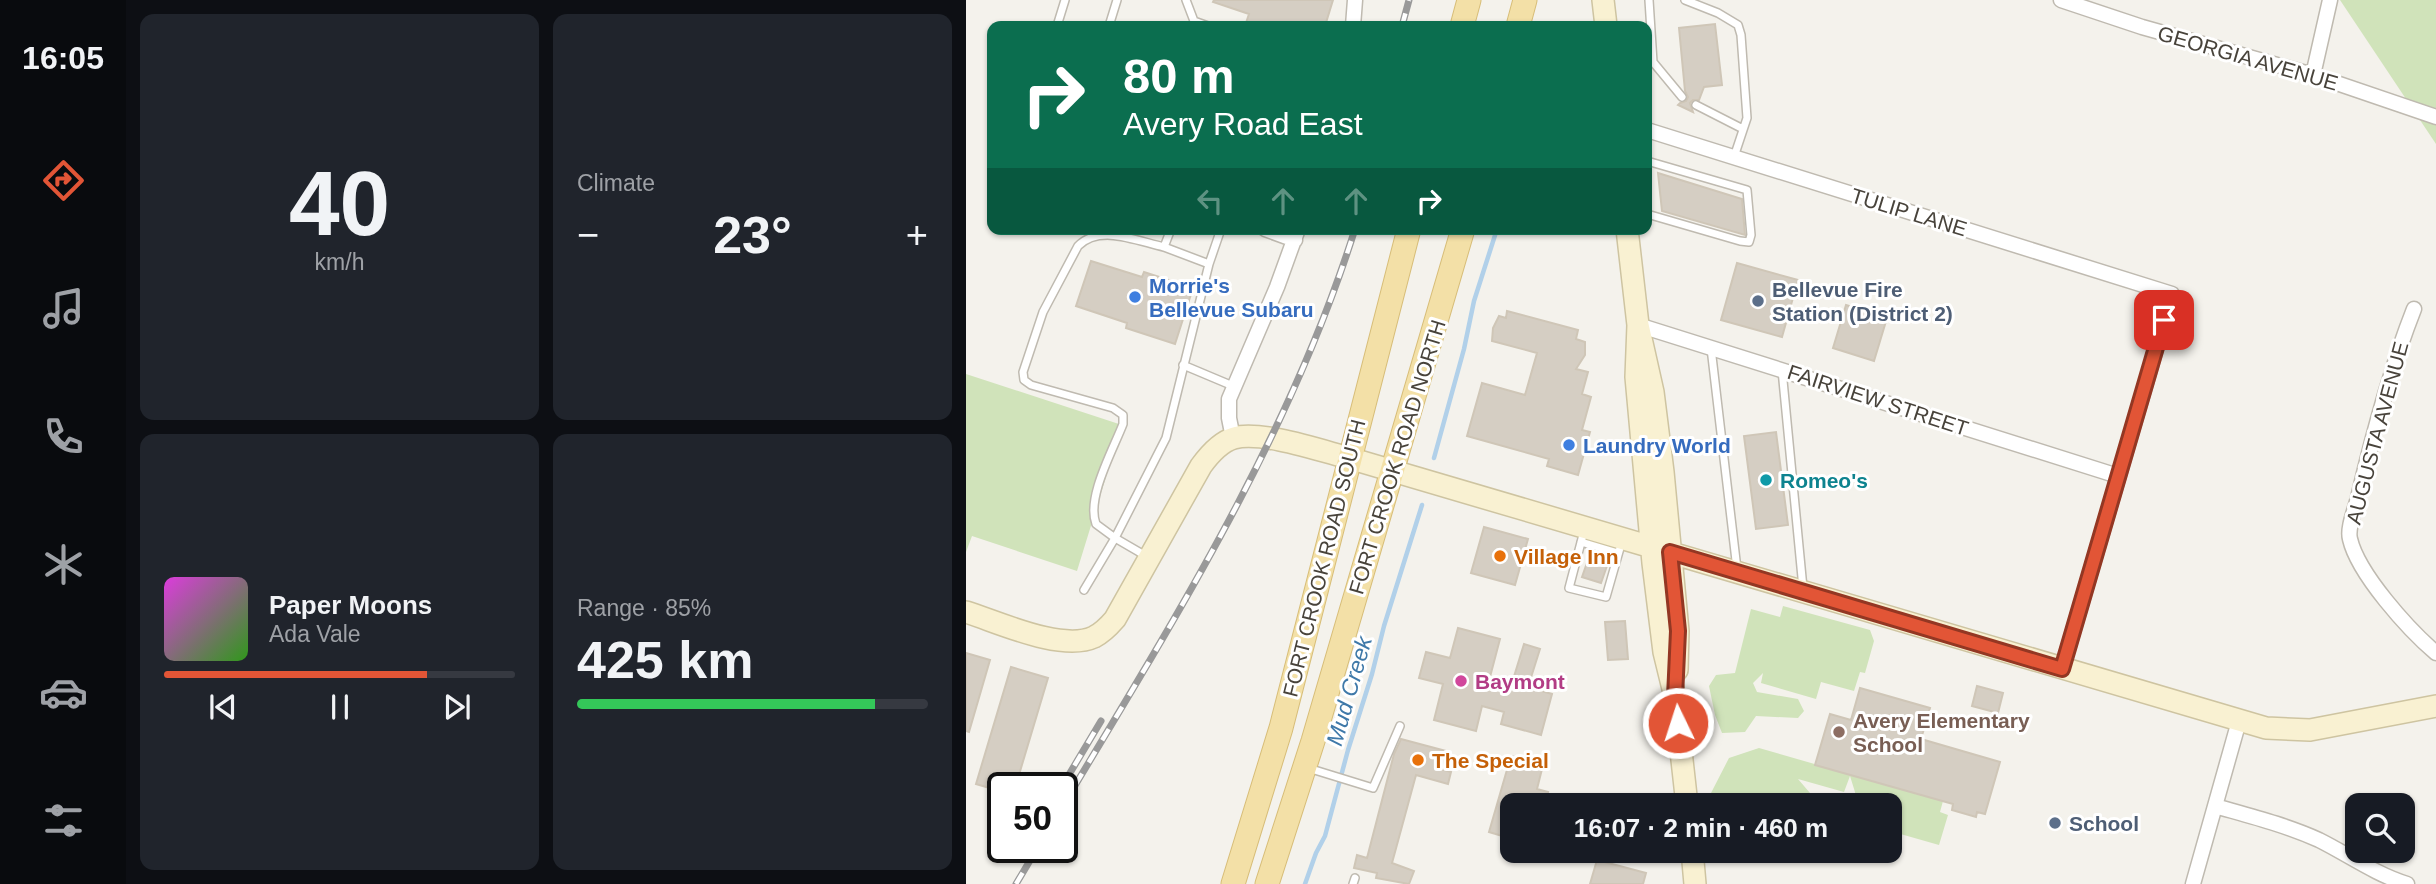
<!DOCTYPE html>
<meta charset="utf-8">
<style>
body{margin:0;font-family:Arial,sans-serif;background:#20242c;color:#f1f3f6;height:100vh;display:flex;flex-direction:column;font-size:26px;white-space:nowrap}
*{box-sizing:border-box;margin:0}
p{font-size:23px;color:#9ea1a6}
.icon{flex:none;width:38px;height:38px;fill:none;stroke:currentColor;stroke-width:2;stroke-linecap:round;stroke-linejoin:round}
.map{position:relative;flex:1;overflow:hidden}
.panel{display:flex;flex-direction:column;gap:14px;padding:14px;background:#0d0f14;width:840px}
.panel>*{flex:none}
.banner{position:absolute;left:21px;top:21px;width:665px;height:214px;border-radius:14px;box-shadow:0 2px 5px #0004;background:#0b6e4f;color:#fff;overflow:hidden}
.fabs{position:absolute;left:1379px;top:793px;display:grid;gap:14px}
.fabs a{display:grid;place-items:center;width:70px;height:70px;border-radius:14px;background:#171b24;box-shadow:0 2px 5px #0004;font-size:35px}
.speed{position:absolute;left:21px;top:772px;display:flex;gap:14px;font-size:35px;font-weight:700;text-align:center}
.speed>*{display:grid;place-content:center;width:91px;height:91px;border-radius:50%;background:#171b24;box-shadow:0 2px 5px #0004;line-height:1}
.speed .limit{border:4px solid #111;border-radius:10px;background:#fff;color:#111}
.pin{position:absolute;display:grid;place-items:center;width:60px;height:60px;color:#fff;margin:-30px;border-radius:14px;box-shadow:0 4px 10px #0006}
.me{position:absolute;width:77px;margin:-38px;rotate:356deg;stroke-linejoin:round;filter:drop-shadow(0 0 5px #0008)}
.turn{display:flex;align-items:center;gap:24px;height:147px;padding:0 21px;font-size:32px}
.turn .icon{width:91px;height:91px;stroke-width:2.5}
.turn b{display:block;font-size:49px;line-height:60px}
.lanes{display:flex;align-items:center;height:66px;padding:0 21px;background:#0003;justify-content:center;gap:35px;direction:ltr}
.lanes .off{opacity:.35}
.big{font-size:52px;font-weight:800;line-height:1.1}
.panel .card{flex:1;display:flex;flex-direction:column;justify-content:center;gap:10px;min-width:0;padding:0 24px;border-radius:14px;background:#20242c}
.panel .dial{align-items:center;gap:0}
.dial b{font-size:91px;line-height:1}
.song{display:flex;align-items:center;gap:21px}
.cover{width:84px;height:84px;border-radius:10px;background:linear-gradient(135deg,hsl(300 70% 55%),hsl(110 70% 35%))}
.played{height:7px;border-radius:4px;background:linear-gradient(90deg,#e25536 75%,#363941 75%)}
.keys{display:flex;justify-content:space-around;direction:ltr}
.heat{display:flex;justify-content:space-between;align-items:center;font-size:38px;direction:ltr}
.charge{height:10px;border-radius:5px;background:linear-gradient(90deg,#34c759 85%,#363941 0)}
.panel .tiles{flex:1;display:grid;gap:14px;grid-template-columns:repeat(2,1fr)}
.trip{position:absolute;left:534px;top:793px;width:402px;height:70px;border-radius:14px;background:#171b24;box-shadow:0 2px 5px #0004;font-weight:800;line-height:70px;text-align:center}
main{display:flex;flex:1;min-height:0}
.tabs{display:flex;flex-direction:column;width:126px;justify-content:space-around;align-items:center;background:#090b0e;color:#9ea1a6}
.tabs .icon{width:49px;height:49px}
.tabs .current{color:#e25536}
.tabs b{font-size:32px;color:#f1f3f6}
.map>svg:first-child{display:block}
</style>
<main>
<nav class="tabs">
<b>16:05</b>
<svg class="icon current" aria-label="directions" viewBox="0 0 24 24"><path d="M12 3l9 9-9 9-9-9zM9 14v-3h6M13 9l2 2-2 2"/></svg>
<svg class="icon" aria-label="music" viewBox="0 0 24 24"><path d="M9 18V5l10-2v13"/><circle cx="6" cy="18" r="3"/><circle cx="16" cy="16" r="3"/></svg>
<svg class="icon" aria-label="phone" viewBox="0 0 24 24"><path d="M5 4h4l2 5-3 2q2 4 5 5l2-3 5 2v4C11 20 4 13 5 4z"/></svg>
<svg class="icon" aria-label="climate" viewBox="0 0 24 24"><path d="M12 3v18M4 7l16 10M4 17L20 7"/></svg>
<svg class="icon" aria-label="car" viewBox="0 0 24 24"><path d="M5 17H2v-5l4-1 3-4h7l3 4 3 1v5h-3M9 17h6M6 11h13"/><circle cx="7" cy="17" r="2"/><circle cx="17" cy="17" r="2"/></svg>
<svg class="icon" aria-label="filters" viewBox="0 0 24 24"><path d="M4 7h16M4 17h16"/><circle cx="9" cy="7" r="2"/><circle cx="15" cy="17" r="2"/></svg>
</nav>
<section class="panel">
<div class="tiles">
<div class="card dial"><b>40</b><p>km/h</p></div>
<div class="card"><p>Climate</p>
<div class="heat"><a>−</a><b class="big">23°</b><a>+</a></div>
</div>
<div class="card">
<div class="song"><i class="cover"></i><div><b>Paper Moons</b><p>Ada Vale</p></div></div>
<div class="played"></div>
<div class="keys"><svg class="icon" aria-label="previous" viewBox="0 0 24 24"><path d="M18 5L8 12l10 7zM5 5v14"/></svg><svg class="icon" aria-label="pause" viewBox="0 0 24 24"><path d="M8 5v14M16 5v14"/></svg><svg class="icon" aria-label="next" viewBox="0 0 24 24"><path d="M6 5l10 7-10 7zM19 5v14"/></svg></div>
</div>
<div class="card"><p>Range · 85%</p><b class="big">425 km</b><div class="charge"></div></div>
</div>
</section>
<div class="map">
<svg width="1470" height="884" viewBox="0 0 1470 884">
<rect width="100%" height="100%" fill="#f4f2ec"/>
<!-- green -->
<path fill="#d0e3ba" d="M 1374,0 L 1470,0 L 1470,145 L 1470,144 Z
M 0,374 L 156,425 L 111,571 L 6,536 L 0,552 Z
M 817,606 L 904,630 L 908,641 L 899,673 L 894,672 L 888,691 L 855,682 L 850,699 L 795,683 L 797,673 L 787,683 L 791,692 L 832,699 L 838,711 L 832,718 L 790,716 L 779,732 L 756,733 L 749,715 L 743,686 L 750,675 L 769,673 L 785,609 L 814,617 Z
M 793,748 L 977,801 L 974,812 L 982,815 L 973,845 L 924,831 L 924,805 L 893,805 L 884,776 L 878,792 L 832,779 L 844,793 L 849,805 L 746,805 L 745,793 L 763,758 Z"/>
<g fill="none" stroke-linecap="round" stroke-linejoin="round">
<!-- stream -->
<path stroke="#b1d0e9" stroke-width="4.5" d="M 468,458 L 498,349 L 508,301 L 531,229
M 339,884 L 350,853 L 359,836 L 382,750 L 406,674 L 418,626 L 456,505"/>
</g>
<!-- building -->
<path fill="#d5cec3" stroke="#cfc6b7" stroke-width="2" d="M 248,0 L 367,0 L 359,26 L 322,26 L 311,23 L 310,26 L 279,26 L 283,14 L 247,2 Z
M 749,24 L 756,85 L 738,87 L 733,100 L 727,100 L 724,103 L 727,112 L 712,105 L 714,103 L 720,101 L 722,97 L 719,91 L 713,28 Z
M 692,173 L 776,199 L 779,235 L 696,211 Z
M 125,261 L 176,277 L 178,272 L 227,288 L 209,344 L 160,328 L 161,323 L 110,306 Z
M 771,263 L 832,280 L 816,337 L 755,320 Z
M 880,305 L 921,318 L 908,361 L 867,348 Z
M 541,311 L 612,330 L 610,339 L 619,342 L 619,355 L 610,369 L 622,372 L 616,394 L 625,397 L 616,430 L 624,432 L 612,475 L 581,466 L 583,459 L 501,436 L 516,383 L 559,395 L 571,353 L 526,341 L 527,328 L 533,316 L 540,318 Z
M 810,432 L 822,525 L 790,529 L 778,436 Z
M 518,527 L 562,539 L 549,585 L 505,573 Z
M 623,557 L 642,563 L 635,583 L 616,577 Z
M 659,621 L 662,659 L 642,660 L 639,622 Z
M 492,628 L 534,639 L 524,677 L 546,683 L 558,644 L 574,649 L 562,687 L 586,694 L 575,735 L 535,724 L 538,712 L 516,706 L 510,731 L 468,720 L 477,684 L 453,678 L 460,652 L 484,658 Z
M 0,653 L 24,660 L 3,732 L 0,731 Z
M 45,667 L 82,678 L 49,788 L 37,788 L 37,792 L 10,784 Z
M 1011,686 L 1037,693 L 1032,713 L 1006,706 Z
M 894,688 L 964,708 L 955,739 L 1034,762 L 1019,814 L 1011,812 L 1010,817 L 986,810 L 987,804 L 849,765 L 864,714 L 885,720 Z
M 435,739 L 480,751 L 475,769 L 485,772 L 482,784 L 450,775 L 426,863 L 448,871 L 443,884 L 410,878 L 411,873 L 388,868 L 391,855 L 401,858 L 428,754 Z
M 545,756 L 577,765 L 571,789 L 582,792 L 578,805 L 546,805 L 546,839 L 523,832 Z
M 631,860 L 680,873 L 677,884 L 624,884 Z"/>
<g fill="none" stroke-linecap="round" stroke-linejoin="round">
<defs>
<path id="lane" d="M 220,0 L 228,21 L 242,26
M 719,0 L 752,13 L 772,25 L 775,35 L 781,118 L 768,157
M 91,26 L 99,0
M 143,26 L 151,0
M 681,62 L 687,62 L 683,0
M 687,62 L 716,97
M 730,105 L 777,129
M 681,161 L 781,190 L 785,235 L 783,242 L 774,241 L 681,214
M 243,264 L 255,229
M 745,348 L 771,569
M 217,365 L 267,386
M 816,370 L 837,588
M 618,531 L 603,588 L 640,597 L 656,541
M 615,542 L 652,553
M 180,556 L 149,538 L 200,438 L 243,264 L 198,247 L 205,229
M 118,590 L 149,538 L 130,524 C 120,498 147,450 157,424 L 157,415 L 147,408 L 65,385 L 58,380 L 57,372 L 77,312 L 112,246 C 134,224 171,241 198,247
M 342,768 L 407,788 L 434,726
M 387,884 L 389,878"/>
<path id="street" d="M 1095,0 L 1176,27 L 1347,75 L 1470,117
M 387,26 L 389,0
M 1347,75 L 1364,0
M 681,130 L 1206,294 L 1096,669
M 299,229 L 329,240
M 1448,309 C 1424,370 1407,434 1392,498 C 1389,510 1381,528 1384,539 C 1392,574 1443,630 1470,653
M 672,325 L 1152,476
M 267,438 L 263,418 L 263,399 L 311,287 L 332,229
M 1249,806 C 1284,816 1320,825 1353,840 C 1383,855 1409,874 1441,884
M 1227,884 L 1273,721"/>
<path id="secondary" d="M 637,0 L 640,26
M 661,229 L 672,325 L 687,392 L 697,472 L 712,631 L 711,670
M 672,325 L 670,377 L 687,563 L 698,652 L 709,697 L 721,805
M 0,612 C 32,622 96,652 128,637 C 136,633 143,626 149,619 L 235,466 C 243,455 254,442 268,438 C 294,430 356,451 383,458 L 1300,728 L 1344,730 L 1470,706
M 726,850 L 729,884"/>
<path id="primary" d="M 496,26 L 503,0
M 552,26 L 559,0
M 267,884 L 315,728 L 443,229
M 301,884 L 347,741 L 497,229"/>
</defs>
<!-- lane casing -->
<use href="#lane" stroke="#bfbab0" stroke-width="10"/>
<!-- street casing -->
<use href="#street" stroke="#bfbab0" stroke-width="17"/>
<!-- secondary casing -->
<use href="#secondary" stroke="#cec4a1" stroke-width="24"/>
<!-- primary casing -->
<use href="#primary" stroke="#d7bd78" stroke-width="25"/>
<!-- lane -->
<use href="#lane" stroke="#fff" stroke-width="7"/>
<!-- street -->
<use href="#street" stroke="#fff" stroke-width="14"/>
<!-- secondary -->
<use href="#secondary" stroke="#f9f1d2" stroke-width="21"/>
<!-- primary -->
<use href="#primary" stroke="#f3e0a7" stroke-width="23"/>
<defs>
<path id="rail" d="M 436,26 L 443,0
M 95,788 L 135,721
M 96,807 C 207,622 324,436 389,229
M 50,884 L 72,847"/>
</defs>
<!-- rail casing -->
<use href="#rail" stroke="#999" stroke-width="7"/>
<!-- rail -->
<use href="#rail" stroke="#fff" stroke-width="4.5" stroke-dasharray="13" stroke-linecap="butt"/>
</g>
<g fill="none" stroke-linecap="round" stroke-linejoin="round">
<defs>
<path id="route" d="M 712,723 L 709,697 L 712,631 L 704,552 L 1096,669 L 1198,320"/>
</defs>
<!-- route casing -->
<use href="#route" stroke="#933723" stroke-width="18"/>
<!-- route -->
<use href="#route" stroke="#e25536" stroke-width="12"/>
</g>
<!-- markers -->
<g fill="#3f7fe0" stroke="#fff" stroke-width="2.5">
<circle cx="169" cy="297" r="7"/>
<circle cx="603" cy="445" r="7"/>
</g>
<g fill="#5c6f8a" stroke="#fff" stroke-width="2.5">
<circle cx="792" cy="301" r="7"/>
<circle cx="1089" cy="823" r="7"/>
</g>
<circle fill="#0f9aa8" stroke="#fff" stroke-width="2.5" cx="800" cy="480" r="7"/>
<g fill="#e8710a" stroke="#fff" stroke-width="2.5">
<circle cx="534" cy="556" r="7"/>
<circle cx="452" cy="760" r="7"/>
</g>
<circle fill="#d1479c" stroke="#fff" stroke-width="2.5" cx="495" cy="681" r="7"/>
<circle fill="#8d6e63" stroke="#fff" stroke-width="2.5" cx="873" cy="732" r="7"/>
<g text-anchor="middle" dominant-baseline="central" stroke-width="6" stroke-linejoin="round" paint-order="stroke">
<!-- street labels -->
<g font-size="21" fill="#48433b" stroke="#fff">
<text transform="translate(1282 58) rotate(16)">GEORGIA AVENUE</text>
<text transform="translate(943 212) rotate(17)">TULIP LANE</text>
<text transform="translate(912 400) rotate(18)">FAIRVIEW STREET</text>
<text transform="translate(1411 433) rotate(-75)">AUGUSTA AVENUE</text>
<text transform="translate(431 457) rotate(-73)">FORT CROOK ROAD NORTH</text>
<text transform="translate(358 558) rotate(-76)">FORT CROOK ROAD SOUTH</text>
</g>
<!-- shop labels -->
<g font-size="21" font-weight="bold" fill="#366cbe" stroke="#fff" text-anchor="start">
<text x="183" y="285">Morrie's<tspan x="183" dy="24">Bellevue Subaru</tspan></text>
<text x="617" y="445">Laundry World</text>
</g>
<!-- service labels -->
<g font-size="21" font-weight="bold" fill="#4e5e75" stroke="#fff" text-anchor="start">
<text x="806" y="289">Bellevue Fire<tspan x="806" dy="24">Station (District 2)</tspan></text>
<text x="1103" y="823">School</text>
</g>
<!-- culture labels -->
<g font-size="21" font-weight="bold" fill="#0d838f" stroke="#fff" text-anchor="start">
<text x="814" y="480">Romeo's</text>
</g>
<!-- food labels -->
<g font-size="21" font-weight="bold" fill="#c56008" stroke="#fff" text-anchor="start">
<text x="548" y="556">Village Inn</text>
<text x="466" y="760">The Special</text>
</g>
<!-- hotel labels -->
<g font-size="21" font-weight="bold" fill="#b23c85" stroke="#fff" text-anchor="start">
<text x="509" y="681">Baymont</text>
</g>
<!-- education labels -->
<g font-size="21" font-weight="bold" fill="#785e54" stroke="#fff" text-anchor="start">
<text x="887" y="720">Avery Elementary<tspan x="887" dy="24">School</tspan></text>
</g>
<!-- water labels -->
<g font-size="23" font-style="italic" fill="#3f79a9" stroke="#fff">
<text transform="translate(383 691) rotate(-74)">Mud Creek</text>
</g>
</g>
</svg>
<div class="fabs">
<a><svg class="icon" aria-label="search" viewBox="0 0 24 24"><circle cx="10" cy="10" r="6"/><path d="M15 15l6 6"/></svg></a>
</div>
<div class="speed"><div class="limit">50</div></div>
<div class="pin" style="left:1198px;top:320px;background:#d93025"><svg class="icon" aria-label="arrive" viewBox="0 0 24 24"><path d="M6 21V4h12l-3 4 3 4H6"/></svg></div>
<svg class="me" style="left:712px;top:723px" viewBox="-20 -20 40 40"><circle r="17" fill="#e25536" stroke="#fff" stroke-width="3"/><path d="M0-11L8 9 0 5-8 9z" fill="#fff"/></svg>
<div class="trip">16:07 · 2 min · 460 m</div>
<div class="banner">
<div class="turn"><svg class="icon" aria-label="right" viewBox="0 0 24 24"><path d="M7 20v-9h11M14 6l5 5-5 5"/></svg><div><b>80 m</b>Avery Road East</div></div>
<div class="lanes"><svg class="icon off" aria-label="left" viewBox="0 0 24 24"><path d="M17 20v-9H6M10 6l-5 5 5 5"/></svg><svg class="icon off" aria-label="ahead" viewBox="0 0 24 24"><path d="M12 20V5M6 11l6-6 6 6"/></svg><svg class="icon off" aria-label="ahead" viewBox="0 0 24 24"><path d="M12 20V5M6 11l6-6 6 6"/></svg><svg class="icon" aria-label="right" viewBox="0 0 24 24"><path d="M7 20v-9h11M14 6l5 5-5 5"/></svg></div>
</div>
</div>
</main>
